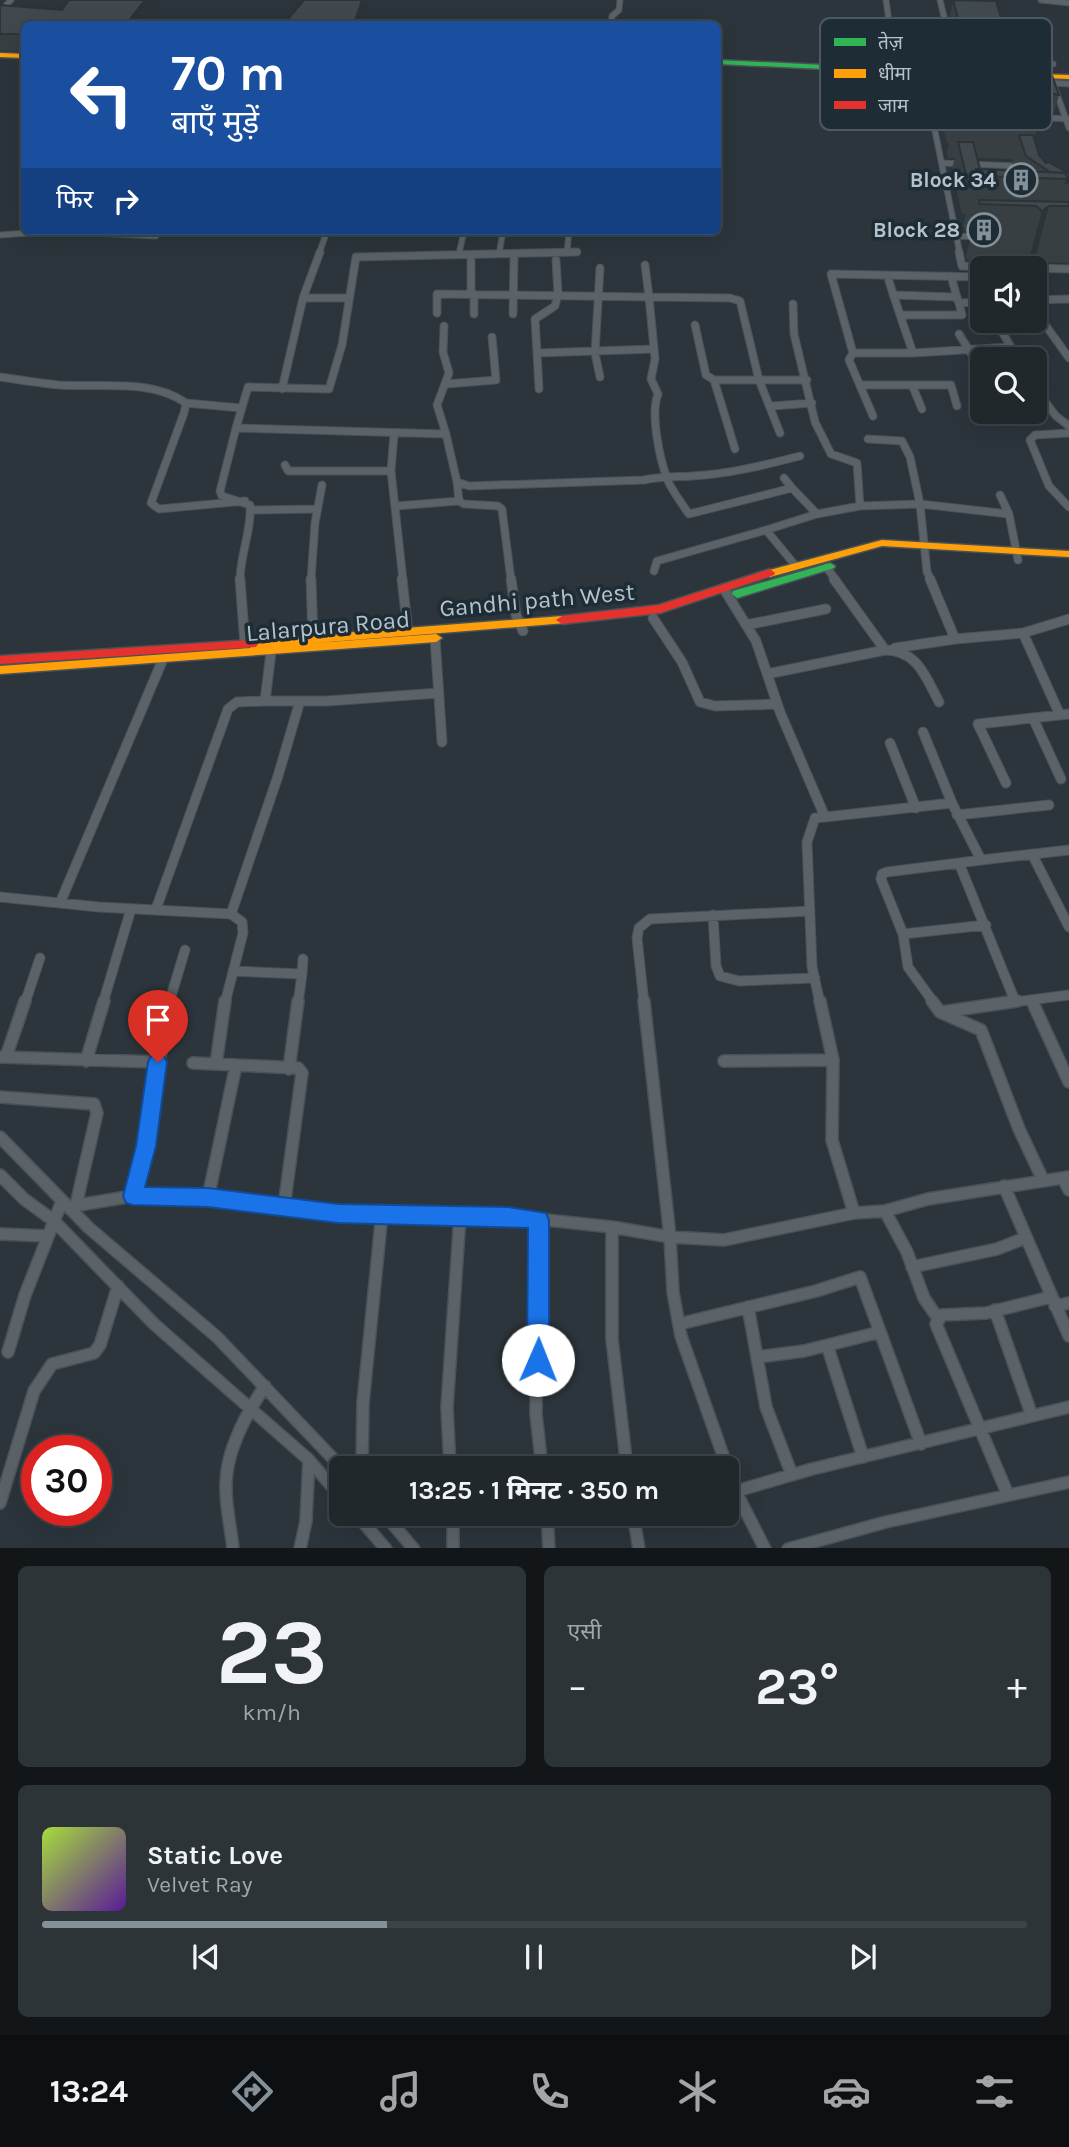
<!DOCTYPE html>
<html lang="hi">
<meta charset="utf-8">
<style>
body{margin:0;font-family:Karla,"Noto Sans Devanagari",sans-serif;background:#2d3438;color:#f1f3f6;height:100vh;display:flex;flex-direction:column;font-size:26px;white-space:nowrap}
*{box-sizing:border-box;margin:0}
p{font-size:23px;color:#a2a6a9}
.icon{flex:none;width:38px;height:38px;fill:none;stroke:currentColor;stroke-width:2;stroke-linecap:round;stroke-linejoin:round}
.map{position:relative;height:1548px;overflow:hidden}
.drawer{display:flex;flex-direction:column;gap:18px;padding:18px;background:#121618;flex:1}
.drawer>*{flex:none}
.guide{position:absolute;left:21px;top:21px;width:700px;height:214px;border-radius:10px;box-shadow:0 7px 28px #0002,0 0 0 2px #3d4448;background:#1a4fa0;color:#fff;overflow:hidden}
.fabs{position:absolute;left:970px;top:256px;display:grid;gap:14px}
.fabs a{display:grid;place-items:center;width:77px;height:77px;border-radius:10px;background:#20282c;box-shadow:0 7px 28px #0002,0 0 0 2px #3d4448;font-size:35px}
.speed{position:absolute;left:21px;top:1435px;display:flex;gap:14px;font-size:35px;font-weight:700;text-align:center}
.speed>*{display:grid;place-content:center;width:91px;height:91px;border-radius:50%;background:#20282c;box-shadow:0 7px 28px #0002,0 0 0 2px #3d4448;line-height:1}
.speed .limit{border:10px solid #d22;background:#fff;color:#111}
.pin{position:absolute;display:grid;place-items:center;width:60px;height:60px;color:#fff;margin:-72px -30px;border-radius:50% 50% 50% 0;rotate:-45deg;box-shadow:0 0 7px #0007}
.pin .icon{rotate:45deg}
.me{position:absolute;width:77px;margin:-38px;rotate:1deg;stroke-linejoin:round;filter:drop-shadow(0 0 5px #0008)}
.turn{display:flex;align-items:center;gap:24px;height:147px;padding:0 35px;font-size:32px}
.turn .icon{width:91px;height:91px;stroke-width:2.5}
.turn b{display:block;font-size:49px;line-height:60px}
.then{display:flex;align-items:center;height:66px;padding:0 35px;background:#0003;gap:14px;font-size:26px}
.big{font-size:52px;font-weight:700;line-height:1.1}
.drawer .card{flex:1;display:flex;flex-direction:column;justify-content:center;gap:10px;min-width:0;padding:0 24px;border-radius:10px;background:#2d3438}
.drawer .dial{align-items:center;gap:0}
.dial b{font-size:91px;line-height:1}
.song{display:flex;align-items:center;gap:21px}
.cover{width:84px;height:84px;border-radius:10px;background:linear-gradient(135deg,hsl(80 70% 55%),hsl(270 70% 35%))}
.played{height:7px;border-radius:4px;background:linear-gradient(90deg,#859199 35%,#3d4448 35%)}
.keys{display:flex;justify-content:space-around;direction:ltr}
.heat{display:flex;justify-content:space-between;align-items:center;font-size:38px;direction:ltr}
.drawer .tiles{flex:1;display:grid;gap:18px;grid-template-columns:1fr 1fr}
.card:last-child{grid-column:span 2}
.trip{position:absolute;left:329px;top:1456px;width:410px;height:70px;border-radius:10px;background:#20282c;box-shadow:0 7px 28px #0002,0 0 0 2px #3d4448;font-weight:700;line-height:70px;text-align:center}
.dock{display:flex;height:112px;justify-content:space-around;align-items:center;background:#0d1012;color:#a2a6a9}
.dock .icon{width:49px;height:49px}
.dock .active{color:#859199}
.dock b{font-size:32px;color:#f1f3f6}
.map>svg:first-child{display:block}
</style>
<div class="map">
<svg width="1069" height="1549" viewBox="0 0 1069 1549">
<rect width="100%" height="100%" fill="#2b353b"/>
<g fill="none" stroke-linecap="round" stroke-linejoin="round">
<defs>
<path id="street-far3" d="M 886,0 L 890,29 L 947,31
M 940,0 L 954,59
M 992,0 L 1018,82 L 1025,85 L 1025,91
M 1041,0 L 1069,3
M 0,12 L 11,0
M 611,24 L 612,16 L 619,10 L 620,0
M 951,44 L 1007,46
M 1012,62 L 1053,64
M 923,72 L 960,254
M 1069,84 L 1053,83 L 1069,128
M 1030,117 L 1069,119
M 942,163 L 1021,166
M 0,235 L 55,231 L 156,236 L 157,232 L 151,231
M 956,236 L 982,237
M 567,252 L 569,231
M 319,254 L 327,231
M 459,254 L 464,231
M 499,254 L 503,231
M 506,254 L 577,252"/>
<path id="street-far2" d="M 577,252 L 356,257 L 342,345 L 329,389 L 248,387 L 236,428 L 446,434 L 457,482 L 469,486 L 644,480 C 661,476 676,477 693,476 C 729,474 765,465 800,456
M 959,252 L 962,266 L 1021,268
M 471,260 L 471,294
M 645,265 L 649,297 L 730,298 L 740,301 L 759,380 L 780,433
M 600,268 L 595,353 L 600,377
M 1034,268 L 1069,269
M 887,275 L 900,315
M 951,276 L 958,301
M 474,294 L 474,314
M 893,295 L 956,297
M 303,298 L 348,298
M 1034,300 L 1069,299
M 793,304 L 794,334 L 815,422 L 831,454 L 857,463 L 860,506
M 437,313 L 437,294 L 649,297 L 655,359 L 651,379 L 658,394 C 650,414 660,461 668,481 C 673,492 682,504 689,514 L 792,488 L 817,514
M 513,314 L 514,259
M 1041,319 L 1069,358
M 695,325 L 706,375 L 714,380 L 807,380
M 998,325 L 1018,359
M 444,326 L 443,352 L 449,373 L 437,405 L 446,434
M 959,334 L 982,371
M 537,353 L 535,319 L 555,306 L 558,294 L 556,260
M 853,353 L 831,274 L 982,277
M 913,353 L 1010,347
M 0,377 C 20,380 39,383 59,385 C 100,388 150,378 186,403 L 184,413 L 151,503 L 159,509 L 245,501
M 714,380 L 735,449
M 446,384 L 496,380 L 492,337
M 862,385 L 951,385 L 957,406
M 912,385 L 922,409
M 1034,387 L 1056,416 L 1069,426
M 282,389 L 303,298 L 320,252
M 539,389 L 537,353 L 654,349
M 186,403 L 241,408
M 772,406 L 812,403
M 873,416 L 849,360 L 853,353 L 913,353 L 900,315 L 962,315 L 959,303 L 982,302
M 236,428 L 220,491 L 222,496 L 250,505 C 252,530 240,555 240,580
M 1069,433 L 1035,435 L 1030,440 L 1049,486 L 1069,507
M 868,439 L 902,441 L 910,457 L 920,504 L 1009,514
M 285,465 L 288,471 L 391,471 L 394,434
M 391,471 L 403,580
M 784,478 L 792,488
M 457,482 L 459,501 L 464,504 L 498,506 L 502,509 L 511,580
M 1000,495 L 1009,514 L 1018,560
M 396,506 L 459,501
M 251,510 L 316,509
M 795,565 L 766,530 L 817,514 L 860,506 L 920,504 L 927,572 L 931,580
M 826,567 L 836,580
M 654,571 L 657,561 L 766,530
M 311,580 L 315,523 L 322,485"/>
<path id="street-far1" d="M 240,579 L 245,645
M 311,579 L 313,639
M 402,579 L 408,632
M 511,579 L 516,615 L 523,631
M 930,579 L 955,639 L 1023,633 L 1069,619
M 724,589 L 756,641 L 780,712 L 825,817 L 815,818 L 807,842 L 812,967 L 820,1003
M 653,618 L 682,662 L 700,702 L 715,706 L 777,704
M 746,625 L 826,609
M 1023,633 L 1060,715
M 435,638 L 442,742
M 272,644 L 265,701 L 327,701 L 439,693
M 895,648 L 955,639
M 885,650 C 917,650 926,677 939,702
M 767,674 L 885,650 L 834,579
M 1033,718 L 1061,779
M 923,732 L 952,803 L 981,860 L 959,863 L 1015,1001
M 890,743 L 916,808
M 1006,783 L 978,724 L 1069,714
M 957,815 L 1049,805
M 825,817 L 952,803
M 1032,854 L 1069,927
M 981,860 L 1069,850
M 0,897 L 99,907 L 231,914 L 242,922 L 243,933 L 225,1003
M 60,903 L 163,659
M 156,909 L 228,709 L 237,702 L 265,701
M 231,914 L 278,776 L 300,701
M 713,915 L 716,966 L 720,976 L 739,981 L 815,978
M 903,934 L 986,925
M 233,971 L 302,974 L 298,1003
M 302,974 L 303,959
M 25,1003 L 40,958
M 103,1003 L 131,909
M 169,1003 L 185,950
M 644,1003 L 637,938 L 639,928 L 650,919 L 810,911
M 934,1003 L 908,967 L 903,934 L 881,879 L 882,874 L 887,872 L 959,863
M 1006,1003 L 1069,995"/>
<path id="street" d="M 169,1001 L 146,1146 L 133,1196 L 208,1198
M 225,1001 L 216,1064 L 236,1065 L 208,1198 L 338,1213 L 508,1216 L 612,1227 L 670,1237 L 673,1292 L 681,1336 L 736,1492 L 765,1549
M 644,1001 L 670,1237 L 724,1240 L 854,1213
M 820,1001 L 833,1060 L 832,1140 L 854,1213 L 885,1211 L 928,1199 L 1069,1177
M 932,1001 L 940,1012 L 981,1030 L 1019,1129 L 1043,1180
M 1032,1001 L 1069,1082
M 942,1012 L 1017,1001
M 0,1057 L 158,1062
M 6,1057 L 25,1001
M 86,1061 L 104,1001
M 724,1061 L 833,1060
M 193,1063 L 216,1064
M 236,1065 L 298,1068 L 302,1073 L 284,1207
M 289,1069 L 298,1001
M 0,1097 L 94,1104 L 97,1113 L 76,1205
M 0,1137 L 89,1228 L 217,1337 L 342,1468
M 0,1175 L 24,1199 L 54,1221 L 154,1324 L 309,1460 L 341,1497
M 1063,1178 L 1069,1190
M 1004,1186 L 1069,1336
M 73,1206 L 133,1196
M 885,1211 L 907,1252 L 924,1298 L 939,1320
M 538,1220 L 536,1414 L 542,1468
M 612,1227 L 612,1339 L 627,1468
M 0,1234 L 47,1236
M 912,1267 L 997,1249 L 1025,1238
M 1055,1306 L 1069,1303
M 748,1307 L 757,1357
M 995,1310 L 1032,1416
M 679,1324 L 816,1291 L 860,1277 L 921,1444
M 828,1348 L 863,1457
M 8,1352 L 25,1295 L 62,1201
M 362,1468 L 363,1403 L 382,1213
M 450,1468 L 447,1407 L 460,1216
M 792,1475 L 766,1407 L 757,1357 L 804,1351 L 880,1332
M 726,1494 L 812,1469 L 1069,1407
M 1008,1495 L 936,1324 L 942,1315 L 986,1313 L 1051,1297
M 0,1503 L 34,1391 L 52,1364 L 94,1353 L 100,1345 L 118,1286
M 356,1514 L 386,1549
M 384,1514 L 414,1549
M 453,1514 L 453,1549
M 547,1514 L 549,1549
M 633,1514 L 639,1549
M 233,1549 C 231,1527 225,1505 226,1483 C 227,1448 246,1414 265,1386
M 300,1549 L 306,1521 L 309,1460
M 788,1549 L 886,1522 L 1069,1482"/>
<path id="fast" d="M 718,60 L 950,71 L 954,73 L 950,75 L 718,64 Z
M 830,563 L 835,566 L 834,568 L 737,598 L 732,594 L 733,591 Z"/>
<path id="slow" d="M 0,53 L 24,54 L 24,58 L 0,57 Z
M 1003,73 L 1069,75 L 1069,79 L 1001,76 L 999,75 Z
M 882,540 L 1069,551 L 1069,557 L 882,546 L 770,577 L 765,573 L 766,571 Z
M 562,616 L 566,617 L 568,620 L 566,623 L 303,644 L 436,634 L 442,638 L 436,642 L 0,674 L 0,666 L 251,648 L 246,644 L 252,640 Z"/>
<path id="jam" d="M 770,569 L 775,573 L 774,575 L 660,613 L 562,624 L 556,620 L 562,616 L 659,605 Z
M 252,640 L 258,644 L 256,647 L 0,664 L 0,656 Z"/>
</defs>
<!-- street-far3 casing -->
<use href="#street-far3" stroke="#495257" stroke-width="7"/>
<!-- street-far2 casing -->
<use href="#street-far2" stroke="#495257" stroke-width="9"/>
<!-- street-far1 casing -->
<use href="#street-far1" stroke="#495257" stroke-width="11"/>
<!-- street casing -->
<use href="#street" stroke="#495257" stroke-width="14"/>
<!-- fast casing -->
<use href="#fast" stroke="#495257" stroke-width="3"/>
<!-- slow casing -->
<use href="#slow" stroke="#495257" stroke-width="3"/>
<!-- jam casing -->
<use href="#jam" stroke="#495257" stroke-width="3"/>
<!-- street-far3 -->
<use href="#street-far3" stroke="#5c6368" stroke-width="5"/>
<!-- street-far2 -->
<use href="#street-far2" stroke="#5c6368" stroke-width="7"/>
<!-- street-far1 -->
<use href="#street-far1" stroke="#5c6368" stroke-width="9"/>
<!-- street -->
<use href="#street" stroke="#5c6368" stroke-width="11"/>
<!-- fast -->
<use href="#fast" fill="#30b455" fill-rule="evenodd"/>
<!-- slow -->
<use href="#slow" fill="#ff9f0a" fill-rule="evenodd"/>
<!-- jam -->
<use href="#jam" fill="#e5322d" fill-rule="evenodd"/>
</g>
<!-- wall -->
<path fill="#373f43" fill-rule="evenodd" d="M 69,0 L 159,0 L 159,2 L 24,24 L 24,52 L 0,50 L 0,5 L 62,10 Z
M 953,0 L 1003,24 L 999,40 L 956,39 L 950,17 Z
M 938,53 L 1020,81 L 1015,102 L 1036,102 L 1031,87 L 1035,69 L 1059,95 L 1054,113 L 1041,110 L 1034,139 L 1039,155 L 1046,163 L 1069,174 L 1069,263 L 1034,262 L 1027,267 L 1021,262 L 967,260 L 966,256 L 972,231 L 965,231 L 963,225 L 966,214 L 962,214 L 952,168 L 955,158 L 948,158 L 947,153 L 949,143 L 947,143 L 941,119 L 943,108 L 936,108 L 933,83 ZM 977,158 L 1013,159 L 1011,171 L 980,169 Z"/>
<!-- shaded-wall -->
<path fill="#2d3337" d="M 145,0 L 159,0 L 159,2 L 142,24 L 126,24 Z
M 362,0 L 365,0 L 365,8 L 361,24 L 354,24 Z
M 1049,206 L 1034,262 L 1027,267 L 1042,211 Z"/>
<!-- building -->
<path fill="#40494e" stroke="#2d3337" stroke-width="2" d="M 69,0 L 145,0 L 126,24 L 24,24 L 24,38 L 22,37 L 20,34 L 0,34 L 0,5 L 62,10 Z
M 304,0 L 362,0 L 354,24 L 284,24 Z
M 953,0 L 996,1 L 1003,24 L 959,22 Z
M 1035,69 L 1050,70 L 1059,95 L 1043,92 Z
M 1019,135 L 1033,135 L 1039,155 L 1046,163 L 1049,162 L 1069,174 L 1069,183 L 1066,183 L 1068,179 L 1065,173 L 1050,172 L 1026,156 Z
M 958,142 L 973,142 L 980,169 L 976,169 L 972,187 L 969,187 Z
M 976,169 L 1065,173 L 1068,179 L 978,176 Z
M 979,200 L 1069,202 L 1069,206 L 1049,206 L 1042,211 L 1036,206 L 980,204 Z"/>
<!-- route -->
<path fill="#1a73e8" stroke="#114b97" stroke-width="2" d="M 158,1054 L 164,1056 L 167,1062 L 156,1146 L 145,1187 L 208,1188 L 338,1204 L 508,1207 L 546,1213 L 549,1220 L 549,1360 L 546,1367 L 538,1370 L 530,1367 L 527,1360 L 528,1228 L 338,1223 L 208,1207 L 133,1205 L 126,1203 L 123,1196 L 136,1146 L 148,1062 L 151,1056 Z"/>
<!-- icons -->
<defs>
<symbol id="building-ring" viewBox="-11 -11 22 22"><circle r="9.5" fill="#1e2c36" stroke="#859199" stroke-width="1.5"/><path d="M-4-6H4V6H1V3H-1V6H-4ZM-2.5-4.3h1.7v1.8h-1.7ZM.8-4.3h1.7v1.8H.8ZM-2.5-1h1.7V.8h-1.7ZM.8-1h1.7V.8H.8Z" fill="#859199"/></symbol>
</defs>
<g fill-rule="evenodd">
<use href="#building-ring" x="1002" y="161" width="38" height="38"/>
<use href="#building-ring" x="965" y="211" width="38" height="38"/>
</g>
<g text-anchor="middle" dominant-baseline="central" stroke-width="7" stroke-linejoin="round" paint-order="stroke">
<!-- far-poi labels -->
<g font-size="21" font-weight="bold" fill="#b6c2cb" stroke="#1e2c36" text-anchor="end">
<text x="996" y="180">Block 34</text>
<text x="960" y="230">Block 28</text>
</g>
<!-- street labels -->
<g font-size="24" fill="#b6c2cb" stroke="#1e2c36">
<text transform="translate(537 600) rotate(-5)">Gandhi path West</text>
<text transform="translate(328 626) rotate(-5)">Lalarpura Road</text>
</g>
</g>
<!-- legend -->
<rect x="820" y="18" width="232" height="112" rx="10" fill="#1e2c36" stroke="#4c5963" stroke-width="2"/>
<rect x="834" y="38" width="32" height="8" fill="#30b455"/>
<rect x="834" y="69" width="32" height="9" fill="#ff9f0a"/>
<rect x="834" y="101" width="32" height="8" fill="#e5322d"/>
<g font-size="19" fill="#b6c2cb">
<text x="878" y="49">तेज़</text>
<text x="878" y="80">धीमा</text>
<text x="878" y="112">जाम</text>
</g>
</svg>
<div class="fabs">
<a><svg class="icon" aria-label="sound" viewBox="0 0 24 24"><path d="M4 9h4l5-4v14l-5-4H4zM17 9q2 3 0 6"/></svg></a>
<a><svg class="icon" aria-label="search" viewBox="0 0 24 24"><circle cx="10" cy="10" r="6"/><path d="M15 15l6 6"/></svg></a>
</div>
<div class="speed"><div class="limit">30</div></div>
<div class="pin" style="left:158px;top:1062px;background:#d93025"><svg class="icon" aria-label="arrive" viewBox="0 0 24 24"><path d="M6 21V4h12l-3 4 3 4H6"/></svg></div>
<svg class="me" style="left:538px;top:1360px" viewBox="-20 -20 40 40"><circle r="19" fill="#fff"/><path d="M0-13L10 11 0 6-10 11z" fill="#1a73e8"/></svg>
<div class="trip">13:25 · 1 मिनट · 350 m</div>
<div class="guide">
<div class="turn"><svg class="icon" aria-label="left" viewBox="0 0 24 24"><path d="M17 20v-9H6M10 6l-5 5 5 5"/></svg><div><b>70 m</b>बाएँ मुड़ें</div></div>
<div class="then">फिर<svg class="icon" aria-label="right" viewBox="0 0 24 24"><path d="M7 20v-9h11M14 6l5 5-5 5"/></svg></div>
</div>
</div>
<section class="drawer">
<div class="tiles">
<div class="card dial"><b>23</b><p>km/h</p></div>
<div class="card"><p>एसी</p>
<div class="heat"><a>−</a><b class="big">23°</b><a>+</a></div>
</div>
<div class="card">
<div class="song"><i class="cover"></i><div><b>Static Love</b><p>Velvet Ray</p></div></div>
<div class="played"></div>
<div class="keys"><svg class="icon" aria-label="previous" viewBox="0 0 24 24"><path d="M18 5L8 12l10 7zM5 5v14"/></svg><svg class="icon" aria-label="pause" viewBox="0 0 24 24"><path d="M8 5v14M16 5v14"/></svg><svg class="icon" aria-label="next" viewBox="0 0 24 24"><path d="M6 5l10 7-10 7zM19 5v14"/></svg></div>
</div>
</div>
</section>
<nav class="dock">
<b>13:24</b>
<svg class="icon active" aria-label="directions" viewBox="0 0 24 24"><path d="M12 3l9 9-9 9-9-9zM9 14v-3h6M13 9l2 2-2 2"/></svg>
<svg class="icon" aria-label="music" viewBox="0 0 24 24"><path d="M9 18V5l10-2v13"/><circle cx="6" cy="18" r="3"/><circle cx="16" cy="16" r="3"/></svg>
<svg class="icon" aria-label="phone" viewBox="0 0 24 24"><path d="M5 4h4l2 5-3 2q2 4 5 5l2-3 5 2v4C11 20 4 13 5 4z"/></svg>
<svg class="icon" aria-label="climate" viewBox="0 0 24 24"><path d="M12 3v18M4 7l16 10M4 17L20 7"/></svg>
<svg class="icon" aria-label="car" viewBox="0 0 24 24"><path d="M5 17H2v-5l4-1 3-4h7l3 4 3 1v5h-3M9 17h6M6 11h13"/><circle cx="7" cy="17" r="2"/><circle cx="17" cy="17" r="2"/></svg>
<svg class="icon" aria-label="filters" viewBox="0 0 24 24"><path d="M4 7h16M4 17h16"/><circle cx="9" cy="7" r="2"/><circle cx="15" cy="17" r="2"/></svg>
</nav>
